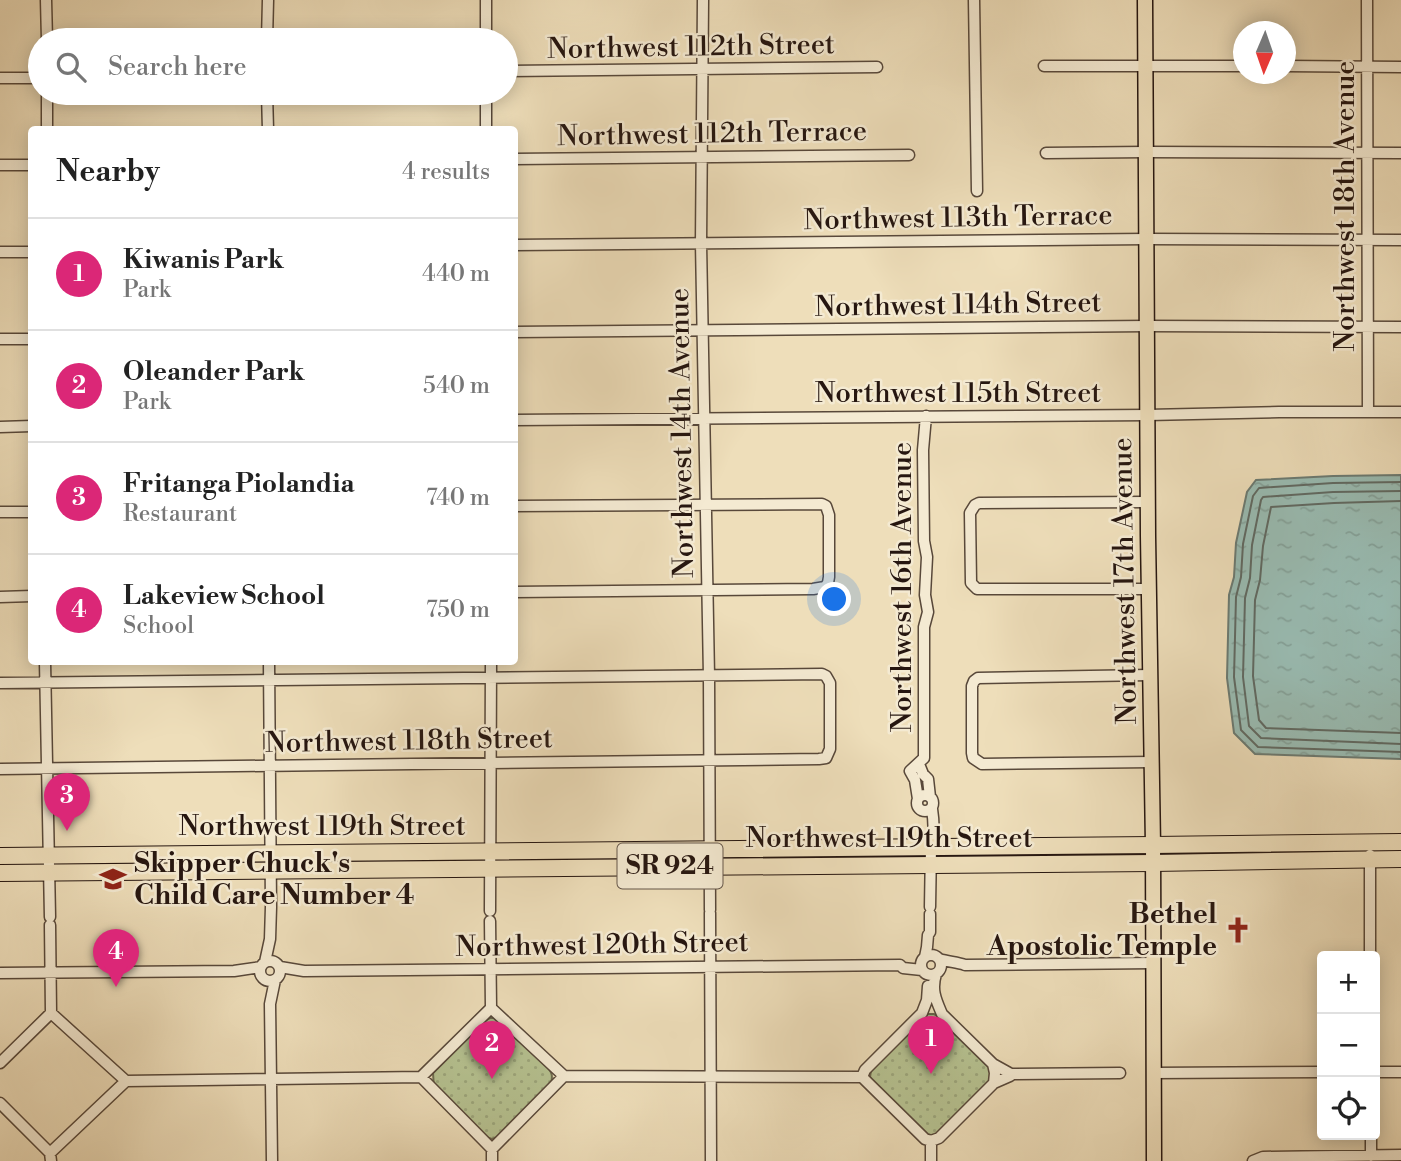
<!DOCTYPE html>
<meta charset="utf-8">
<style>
body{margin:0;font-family:"Libre Bodoni",serif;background:#f6f6f6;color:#222}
.controls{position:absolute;right:21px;bottom:21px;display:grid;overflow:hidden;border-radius:7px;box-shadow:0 4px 18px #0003}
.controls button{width:63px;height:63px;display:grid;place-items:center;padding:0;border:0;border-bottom:2px solid #e0e0e0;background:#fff;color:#222;font:35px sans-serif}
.compass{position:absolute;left:1233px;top:21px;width:63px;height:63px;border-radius:50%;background:#fff;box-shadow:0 4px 18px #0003;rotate:182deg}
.you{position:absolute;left:835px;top:600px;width:24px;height:24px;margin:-18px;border:5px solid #fff;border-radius:50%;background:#1a73e8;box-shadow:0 0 0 10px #1a73e833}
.badge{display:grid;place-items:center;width:46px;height:46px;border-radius:50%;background:#db2777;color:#fff;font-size:23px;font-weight:700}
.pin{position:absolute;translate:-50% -58px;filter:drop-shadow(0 2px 4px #0008)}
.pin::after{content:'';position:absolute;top:37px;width:24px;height:21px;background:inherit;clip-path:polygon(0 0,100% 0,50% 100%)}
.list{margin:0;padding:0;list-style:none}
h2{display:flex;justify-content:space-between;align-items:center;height:91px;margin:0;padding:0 28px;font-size:30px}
h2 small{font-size:23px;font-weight:400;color:#767676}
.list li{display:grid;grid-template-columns:46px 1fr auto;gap:21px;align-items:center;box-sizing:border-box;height:112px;padding:0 28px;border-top:2px solid #e0e0e0}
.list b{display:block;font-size:26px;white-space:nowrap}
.list p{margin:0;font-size:23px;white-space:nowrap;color:#767676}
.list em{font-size:23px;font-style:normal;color:#767676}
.icon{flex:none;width:38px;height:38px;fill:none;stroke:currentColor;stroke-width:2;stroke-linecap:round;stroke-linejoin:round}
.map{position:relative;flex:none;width:1401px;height:1161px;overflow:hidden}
.search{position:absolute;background:#fff;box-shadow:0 4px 18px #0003;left:28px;top:28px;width:490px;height:77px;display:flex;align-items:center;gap:18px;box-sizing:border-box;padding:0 24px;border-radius:38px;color:#767676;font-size:26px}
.panel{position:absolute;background:#fff;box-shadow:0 4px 18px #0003;left:28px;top:126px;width:490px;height:539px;border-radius:7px}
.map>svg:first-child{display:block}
</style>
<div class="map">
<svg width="1401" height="1161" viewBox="0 0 1401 1161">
<defs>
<pattern id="green-dots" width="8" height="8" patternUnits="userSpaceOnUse" patternTransform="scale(1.75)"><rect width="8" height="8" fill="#b6c291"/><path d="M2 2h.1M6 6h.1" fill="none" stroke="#9ca67c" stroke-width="1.8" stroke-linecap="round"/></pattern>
<pattern id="water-ripples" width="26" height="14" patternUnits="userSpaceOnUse" patternTransform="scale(1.75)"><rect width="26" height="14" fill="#99bcb3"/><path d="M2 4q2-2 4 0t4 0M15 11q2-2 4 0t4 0" fill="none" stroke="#84a199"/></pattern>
</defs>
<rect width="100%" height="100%" fill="#eedeba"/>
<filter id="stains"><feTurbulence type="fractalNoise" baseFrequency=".00286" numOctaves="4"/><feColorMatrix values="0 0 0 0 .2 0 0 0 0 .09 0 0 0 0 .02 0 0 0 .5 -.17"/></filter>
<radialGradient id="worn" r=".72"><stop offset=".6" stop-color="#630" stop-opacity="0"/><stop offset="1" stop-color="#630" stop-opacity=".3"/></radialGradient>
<!-- green -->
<path fill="url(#green-dots)" stroke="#6e6c50" stroke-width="2" d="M927,1014H934L940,1017L992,1070L989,1083L937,1136L927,1135L874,1084L870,1077L871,1071L921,1018Z
M490,1018H496L546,1066C552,1072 553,1075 551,1084L498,1137L492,1139L486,1137L434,1088L433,1073L484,1021Z"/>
<!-- water -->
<path fill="url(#water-ripples)" stroke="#6b7a72" stroke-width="2" d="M1401,475V759L1255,754L1234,733L1227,678L1229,595L1234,577L1236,543L1247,492L1256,480L1333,476Z"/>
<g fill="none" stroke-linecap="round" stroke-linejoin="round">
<!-- shore -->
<path stroke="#606962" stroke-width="2" d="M1401,482L1333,483L1259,488L1253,496L1243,544L1241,577L1236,597L1234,677L1241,730L1258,747L1401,752
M1401,491L1333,492L1263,497L1261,500L1252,545L1250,578L1245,598L1243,677L1249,726L1261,738L1401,744
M1401,501L1334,503L1271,507L1263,546L1260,580L1255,600L1253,676L1259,720L1266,728L1401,733"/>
<!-- minor casing -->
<g stroke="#58483a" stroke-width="13">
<path id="minor" d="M46,0L47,40
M703,0L701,243L709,676L710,910
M974,0L977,191
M1367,0L1368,412
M267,40L268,0
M486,40V0
M1044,66H1244
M1286,66L1401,67
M506,71L877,67
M0,78H40
M267,93L268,130
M47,130V93
M486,130V93
M1046,153L1146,152L1401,153
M514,159L909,155
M0,165H32
M514,245L1147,239L1401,240
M0,252H32
M514,332L1147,326L1401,327
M0,339H32
M514,420L1148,415L1279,412H1401
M0,427L32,426
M1148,502L979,503L975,505L970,513L971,583L977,589H1149
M514,506L822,504L826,506L829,515V577L828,583L825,587L813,589L514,592
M0,512H32
M0,597L32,596
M45,662L50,917
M1150,675L978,678L974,681L972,686V753L973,758L982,764L1152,762
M0,683L822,674L826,676L830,683V749L826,758L819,759L0,769
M919,764L923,774L928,779L930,797
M917 803a8 8 0 1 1 16 0a8 8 0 1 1-16 0Z
M918,799L915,780L910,771L924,758V627L928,612L925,595L927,557L924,541L923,450L926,416
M1370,855V956
M930,907L931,847C935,834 934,822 932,809
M490,911L491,662
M710,913L711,1161
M921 965a10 10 0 1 1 20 0a10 10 0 1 1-20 0Z
M925,957L927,947L928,935L930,932V914
M939,959C948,962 957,962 965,965L1153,963
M260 971a10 10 0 1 1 20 0a10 10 0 1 1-20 0Z
M265,962L270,939L271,907L269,662
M280,967L304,971L900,965L903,968L922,970
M0,973L234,971L261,967
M936,974C931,990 936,1000 942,1014L993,1064L995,1073L994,1083
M491,1008L564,1076
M51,1013L126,1081
M0,1063L51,1013L50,925
M993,1064L1011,1074L1120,1073
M1375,1072H1401
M1153,1073L1322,1072
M564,1076L862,1077
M421,1077L491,1008L490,921
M421,1077L492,1149V1161
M862,1077L865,1070L922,1013L927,1000L928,986
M862,1077L925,1139L931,1141
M126,1081L421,1077
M0,1103L50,1153L51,1161
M1371,1135V1156
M931,1141L939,1138L994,1083L1010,1076L1011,1074
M931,1141V1161
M492,1149L564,1076
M50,1153L126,1081
M272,1161L270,1004L275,980
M1253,1161L1263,1157L1401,1155"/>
</g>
<!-- major casing -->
<g stroke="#261610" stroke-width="17">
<path id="major" d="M1145,0L1148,536L1153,845L1154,1161"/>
</g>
<!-- highway casing -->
<g stroke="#261610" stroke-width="18">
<path id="highway" d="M0,856L1153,845L1401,842
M0,873L1153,863L1401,859"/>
</g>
<!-- minor -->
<use href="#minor" stroke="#f4ead2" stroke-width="10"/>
<!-- major -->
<use href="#major" stroke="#eedeba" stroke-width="14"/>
<!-- highway -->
<use href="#highway" stroke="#eedeba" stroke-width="16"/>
</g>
<!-- icons -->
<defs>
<g id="school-bare" transform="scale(2.1)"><path d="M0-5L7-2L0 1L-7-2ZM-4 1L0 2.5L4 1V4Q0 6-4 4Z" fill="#8f2418" stroke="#f4ead2" stroke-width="2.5" paint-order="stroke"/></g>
<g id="church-bare" transform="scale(2.1)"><path d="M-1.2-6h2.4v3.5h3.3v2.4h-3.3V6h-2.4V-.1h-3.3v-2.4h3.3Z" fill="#8f2418" stroke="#f4ead2" stroke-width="2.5" paint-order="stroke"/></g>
</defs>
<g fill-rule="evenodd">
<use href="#school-bare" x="113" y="879"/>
<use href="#church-bare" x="1238" y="930"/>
</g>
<g text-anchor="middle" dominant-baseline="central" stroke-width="5" stroke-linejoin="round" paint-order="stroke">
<!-- shield labels -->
<rect fill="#f4ead2" stroke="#64564a" stroke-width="2" x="617.5" y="843.5" width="105" height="45" rx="5"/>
<g font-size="26" font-weight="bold" fill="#261610">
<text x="670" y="866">SR 924</text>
</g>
<!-- street labels -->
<g font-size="28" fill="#261610" stroke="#f4ead2">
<text transform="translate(691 47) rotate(-1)">Northwest 112th Street</text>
<text transform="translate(712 134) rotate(-1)">Northwest 112th Terrace</text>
<text transform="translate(1345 206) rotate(-90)">Northwest 18th Avenue</text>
<text transform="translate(958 218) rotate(-1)">Northwest 113th Terrace</text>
<text transform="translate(958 305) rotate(-1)">Northwest 114th Street</text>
<text x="958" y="393">Northwest 115th Street</text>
<text transform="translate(682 433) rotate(-91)">Northwest 14th Avenue</text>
<text transform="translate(1125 581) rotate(-91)">Northwest 17th Avenue</text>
<text transform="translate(902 587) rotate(-90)">Northwest 16th Avenue</text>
<text transform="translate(409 741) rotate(-1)">Northwest 118th Street</text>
<text x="322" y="826">Northwest 119th Street</text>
<text x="889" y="838">Northwest 119th Street</text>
<text transform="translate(602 945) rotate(-1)">Northwest 120th Street</text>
</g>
<!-- poi labels -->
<g font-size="28" font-weight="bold" fill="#261610" stroke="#f4ead2" text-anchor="start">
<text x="134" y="863">Skipper Chuck's<tspan x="134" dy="32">Child Care Number 4</tspan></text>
<text x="1217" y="914" text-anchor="end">Bethel<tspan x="1217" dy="32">Apostolic Temple</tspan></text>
</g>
</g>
<rect width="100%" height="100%" filter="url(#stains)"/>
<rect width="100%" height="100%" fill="url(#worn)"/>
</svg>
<div class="controls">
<button>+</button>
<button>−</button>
<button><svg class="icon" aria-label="locate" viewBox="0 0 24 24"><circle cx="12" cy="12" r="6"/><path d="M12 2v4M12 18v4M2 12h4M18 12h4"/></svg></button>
</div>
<svg class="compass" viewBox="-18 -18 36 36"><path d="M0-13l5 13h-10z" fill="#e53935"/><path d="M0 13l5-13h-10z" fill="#767676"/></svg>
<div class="you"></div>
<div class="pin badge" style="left:931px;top:1074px">1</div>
<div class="pin badge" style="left:492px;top:1079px">2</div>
<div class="pin badge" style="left:67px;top:831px">3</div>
<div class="pin badge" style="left:116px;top:987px">4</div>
<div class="search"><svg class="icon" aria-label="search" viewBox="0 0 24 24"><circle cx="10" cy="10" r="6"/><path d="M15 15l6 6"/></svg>Search here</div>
<section class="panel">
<h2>Nearby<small>4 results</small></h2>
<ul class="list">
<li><span class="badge">1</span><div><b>Kiwanis Park</b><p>Park</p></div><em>440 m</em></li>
<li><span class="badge">2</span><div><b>Oleander Park</b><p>Park</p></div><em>540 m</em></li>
<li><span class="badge">3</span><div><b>Fritanga Piolandia</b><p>Restaurant</p></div><em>740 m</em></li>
<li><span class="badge">4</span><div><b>Lakeview School</b><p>School</p></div><em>750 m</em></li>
</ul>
</section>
</div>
